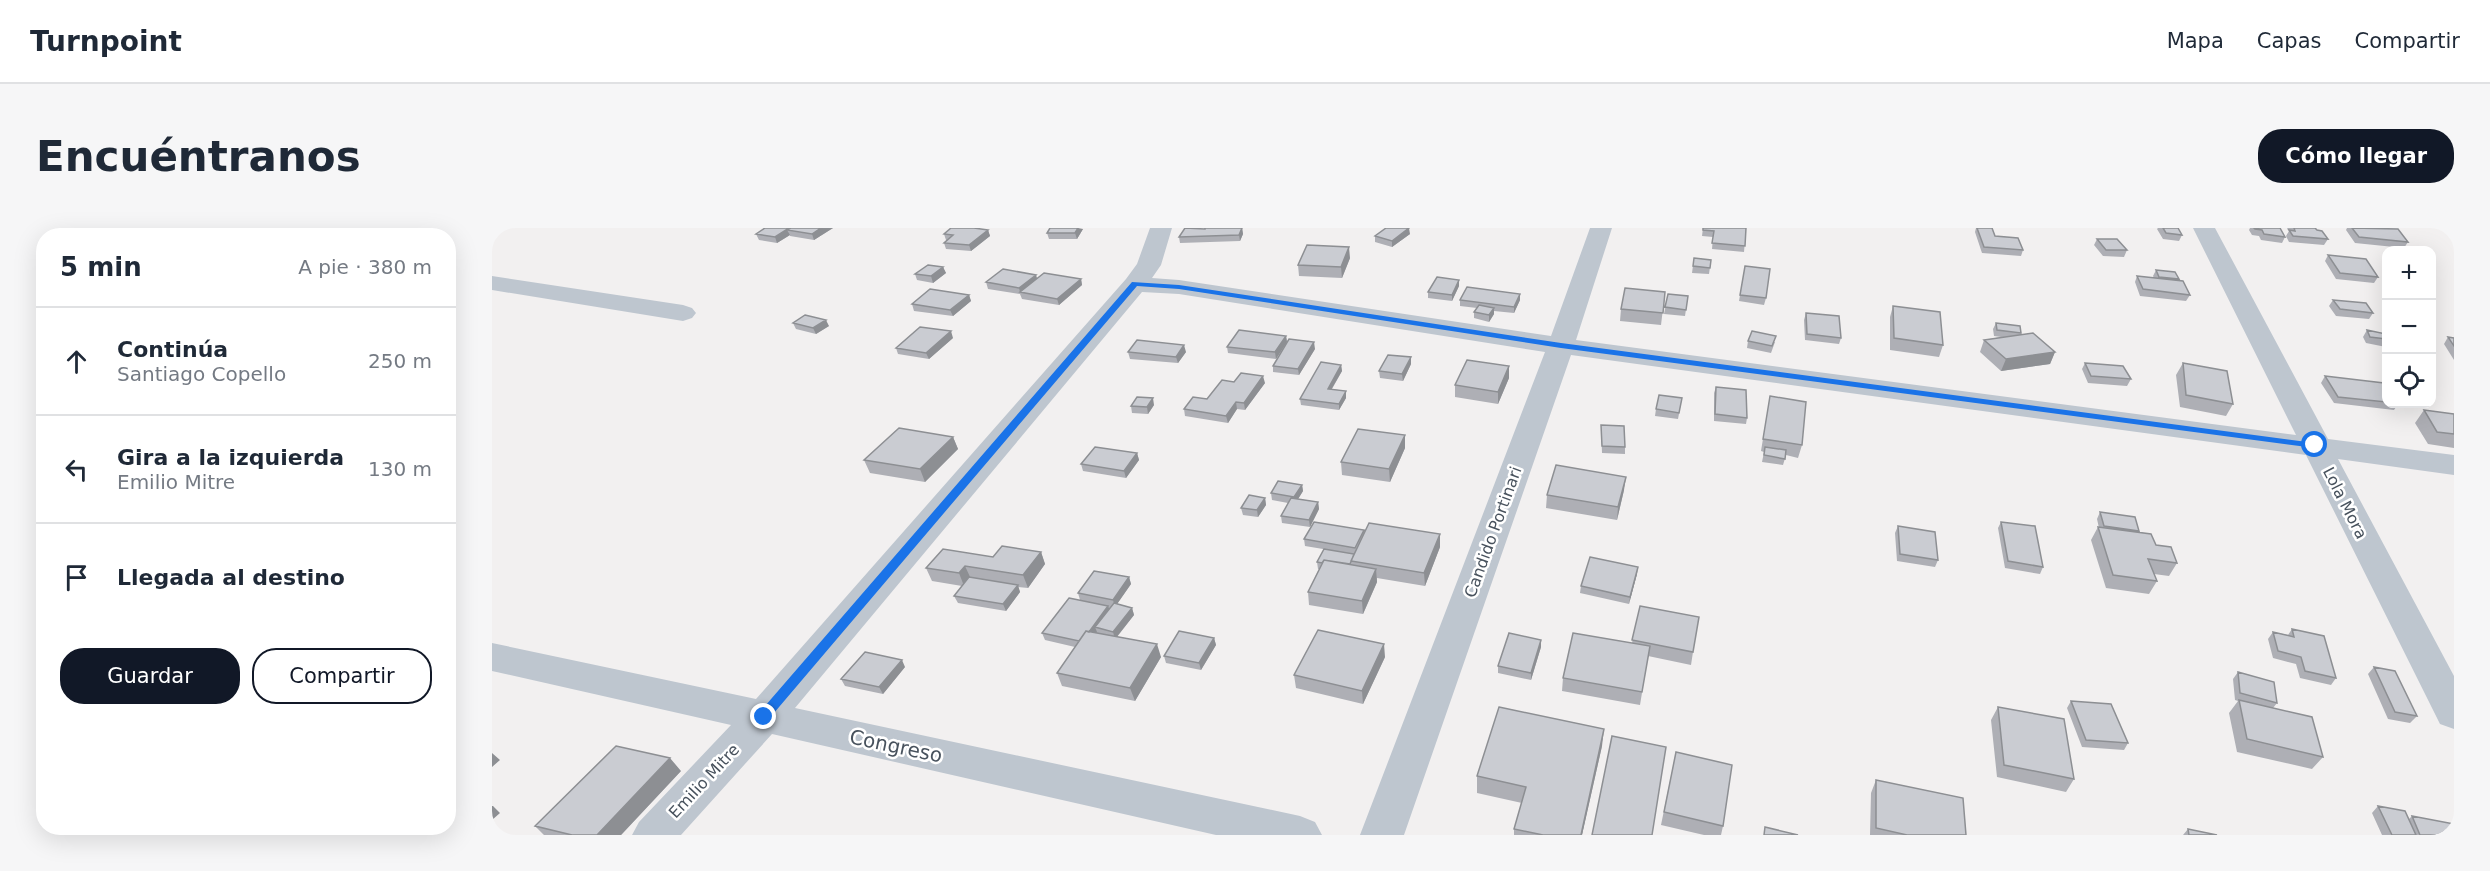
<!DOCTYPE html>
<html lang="es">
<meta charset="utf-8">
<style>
body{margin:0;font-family:"DejaVu Sans",sans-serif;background:#f6f6f7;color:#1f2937}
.controls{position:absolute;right:18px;top:18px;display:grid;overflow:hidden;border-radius:12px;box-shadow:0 6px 24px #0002}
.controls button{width:54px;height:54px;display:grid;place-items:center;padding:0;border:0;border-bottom:2px solid #e0e1e3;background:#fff;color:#1f2937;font:30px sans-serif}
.stop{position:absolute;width:18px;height:18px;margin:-14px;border:4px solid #1a73e8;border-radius:50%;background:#fff}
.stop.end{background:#1a73e8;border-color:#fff;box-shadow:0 2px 6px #0008}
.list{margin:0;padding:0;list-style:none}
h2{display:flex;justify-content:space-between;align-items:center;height:78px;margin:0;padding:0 24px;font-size:26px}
h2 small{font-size:20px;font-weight:400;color:#747a83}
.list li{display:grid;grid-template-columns:39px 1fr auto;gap:18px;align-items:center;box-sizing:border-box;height:108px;padding:0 24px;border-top:2px solid #e0e1e3}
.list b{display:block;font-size:22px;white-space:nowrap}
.list p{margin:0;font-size:20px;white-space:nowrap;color:#747a83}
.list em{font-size:20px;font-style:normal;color:#747a83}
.actions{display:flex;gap:12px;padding:18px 24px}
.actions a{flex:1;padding:14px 0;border:2px solid #111827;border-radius:24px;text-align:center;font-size:21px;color:#111827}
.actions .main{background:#111827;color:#fff}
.icon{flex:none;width:33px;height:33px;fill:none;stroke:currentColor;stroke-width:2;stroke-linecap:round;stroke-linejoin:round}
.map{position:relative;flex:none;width:1962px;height:607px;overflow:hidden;border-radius:24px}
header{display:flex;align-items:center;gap:36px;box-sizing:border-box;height:84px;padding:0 30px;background:#fff;border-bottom:2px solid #e0e1e3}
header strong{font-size:28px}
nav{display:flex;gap:33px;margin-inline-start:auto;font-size:21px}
.intro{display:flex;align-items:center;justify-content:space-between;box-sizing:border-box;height:144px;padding:0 36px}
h1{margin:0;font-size:42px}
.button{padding:15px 27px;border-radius:24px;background:#111827;color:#fff;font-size:21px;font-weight:700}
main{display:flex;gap:36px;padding:0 36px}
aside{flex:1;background:#fff;border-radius:24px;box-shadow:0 6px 24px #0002}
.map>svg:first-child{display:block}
</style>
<header>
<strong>Turnpoint</strong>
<nav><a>Mapa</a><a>Capas</a><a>Compartir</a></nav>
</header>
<div class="intro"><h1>Encuéntranos</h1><a class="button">Cómo llegar</a></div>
<main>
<aside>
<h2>5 min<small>A pie · 380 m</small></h2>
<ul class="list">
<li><svg class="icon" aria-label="ahead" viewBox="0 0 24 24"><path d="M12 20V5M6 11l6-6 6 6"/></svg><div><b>Continúa</b><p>Santiago Copello</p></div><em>250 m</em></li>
<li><svg class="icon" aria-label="left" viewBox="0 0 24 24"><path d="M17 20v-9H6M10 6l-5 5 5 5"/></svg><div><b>Gira a la izquierda</b><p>Emilio Mitre</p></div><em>130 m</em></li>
<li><svg class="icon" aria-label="arrive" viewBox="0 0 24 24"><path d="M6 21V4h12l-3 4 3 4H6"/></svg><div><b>Llegada al destino</b></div></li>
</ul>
<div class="actions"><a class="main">Guardar</a><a>Compartir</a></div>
</aside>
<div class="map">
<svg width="1962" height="607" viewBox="0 0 1962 607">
<rect width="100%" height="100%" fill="#f2f0f0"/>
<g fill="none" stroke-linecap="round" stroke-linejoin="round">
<!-- street -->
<path fill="#bec6cf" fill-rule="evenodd" d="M658,0H680L669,37L660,50L687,52L1059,108L1098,0H1120L1084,112L1804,207L1701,0H1723L1836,211L1962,227V247L1846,231L1962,448V501L1948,496L1814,227L1079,127L912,607H868L1053,124L687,66L650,64L303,480L808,588L823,594L830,607H724L280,506L189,607H140L147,594L239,497L0,443V415L264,471L634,51L645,36Z
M0,48L191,77L200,80L204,85L200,90L191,93L0,62Z"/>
</g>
<!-- wall -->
<path fill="#aeafb5" d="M273,0H341L322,12L298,8V7L285,15L267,12L264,6Z
M713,0H770H750L751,6L748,13L688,15L687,9L713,1Z
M1211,0H1254L1252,24L1220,21L1221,9L1210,8Z
M1484,0H1500L1503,8L1531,22L1529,28L1490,25L1483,4Z
M1666,0H1686L1690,7L1687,13L1671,11L1665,1Z
M1758,0H1788L1793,9L1790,15L1769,12L1767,8L1760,7L1757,2Z
M1795,0H1823L1836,11L1832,17L1797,14L1794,8L1797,3Z
M1855,0H1897L1916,14L1912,20L1863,15L1854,2Z
M591,1L585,11H557L555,5Z
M496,2L498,8L479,23L454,21L452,15L455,12H454L452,6Z
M918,6L900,19L883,14V8Z
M1605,11L1635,22L1632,29L1611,28L1602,17Z
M1836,27L1886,49L1882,55L1844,51L1833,33Z
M858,30L850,50L807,48L806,37Z
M1202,30L1219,32L1217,46L1200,45Z
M1253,38L1274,70L1272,77L1247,73Z
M451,39L454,45L441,55L425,52L423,46Z
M1664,42L1687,51L1686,53L1698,67L1694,73L1648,68L1643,54L1645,48L1662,50L1661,48Z
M545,50L589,51L590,57L567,77L530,71L528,66L496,61L494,54Z
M967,52V58L960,73L936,70V64Z
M1173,64L1169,97L1128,93L1129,81Z
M1176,66L1196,68L1193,88L1172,86Z
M477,67L479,73L461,88L422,83L420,76Z
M968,72H1028L1022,85L1002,83V86L997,94L982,90V84L985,80L968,78Z
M1841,72L1881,85L1877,91L1844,88L1837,78Z
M1401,78L1451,117L1447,129L1398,122V89Z
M1314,85L1349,110L1347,116L1313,112L1312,92Z
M301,95L337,98L324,106L304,101Z
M1504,95L1529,105V106L1563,124L1558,136L1509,143L1488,124L1492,112L1509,109L1502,108L1501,101Z
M1875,102L1894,106V119L1874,115L1871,109Z
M794,108L795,114L784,131L736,125L735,119Z
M1956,109L1962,110V132L1952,116Z
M461,110L437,131L406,126L404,120Z
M1256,113L1283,114L1279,125L1255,120Z
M823,121L807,147L781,144V138Z
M636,124H694L686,135L638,131Z
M919,129V136L911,153L888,150L887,143Z
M1593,135L1639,151L1635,158L1596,155L1590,141Z
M1691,135L1741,176L1734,188L1688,179L1684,147Z
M849,137L850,143L840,161L854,163V170L847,182L809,177L808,171Z
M1017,138V150L1006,176L963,169V157Z
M1833,148L1894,158V176H1906L1902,182L1842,175L1829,155Z
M742,154L773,155L753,182L745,181L736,195L693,188L692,181L715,171Z
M1224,159L1255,190L1254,196L1222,193V165Z
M1278,168L1310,217L1306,230L1294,227L1291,237L1270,234L1272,224L1269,223Z
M1190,170L1186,191L1163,188L1164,181Z
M662,177L656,186L640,185L639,178Z
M1932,182L1962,186V220L1936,216L1923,195Z
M1109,197L1133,219V226L1110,225Z
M913,207V220L898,254L850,247L849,234Z
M461,209L466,221L433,254L378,245L372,232Z
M645,225L647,232L634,250L591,243L589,236Z
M810,257L811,263L806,271L826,274L827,281L818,299L790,295L789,288L796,275L780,272L779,265Z
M1132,262L1125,292L1054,280L1055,267Z
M773,270L774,277L766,289L751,287L749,280Z
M1608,284L1647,303V305L1685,335L1677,348L1662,346L1665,353L1657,366L1614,360L1599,312L1606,299L1607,300L1605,291Z
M1509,294L1551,339L1548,346L1513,340L1506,300Z
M1406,298L1446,332L1443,339L1405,333L1403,305Z
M872,302V305L948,319L933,358L885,350V354L871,386L817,377L816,364L827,341H826L825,334L849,324L813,318L812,311Z
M549,324L553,336L536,360L526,359L528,364L514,383L466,375L462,368L470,358L440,353L434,340L501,329Z
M1145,346L1137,376L1088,365L1089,358Z
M637,349L639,356L625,376L640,380L642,387L625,409L669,429L643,473L570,458L565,445L583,419L553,412L550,405L588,372L586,365Z
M1148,378L1201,424L1199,437L1156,428L1148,477L1070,463L1071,450L1140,415Z
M1800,401L1844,450L1839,457L1808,450L1804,436L1781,430L1776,411L1781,404L1796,407Z
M722,410L724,417L709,442L674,435L672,428Z
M1049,412V419L1039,452L1006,445V438Z
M893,429L871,476L804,460L802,447Z
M413,439L391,466L353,458L349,451Z
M1882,439L1925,488L1918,495L1896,491L1876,446Z
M1746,444L1785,475L1781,480L1831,529L1820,541L1745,524L1737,485L1746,473L1743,472L1741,451Z
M1579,473L1636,515L1632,522L1590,519L1575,480Z
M1506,479L1582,551L1574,564L1505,549L1499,492Z
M1110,518L1090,607H1022V601L1030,575L985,565V548Z
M1184,524L1231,598L1229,607H1212L1169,597Z
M189,543L129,607H52L43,598Z
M1384,552L1474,607H1378L1379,565Z
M1886,578L1917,591L1920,588L1962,607H1890L1880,585Z
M1696,601L1725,607H1691Z"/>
<!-- shaded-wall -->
<path fill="#8d8f93" d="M297,0H309L295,2L298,7L285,15L283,9Z
M329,0H341L322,12L320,6Z
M586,0L591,1L585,11L583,5Z
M750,0L751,6L748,13L747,7Z
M917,0L918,6L900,19V13Z
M496,2L498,8L479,23L477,17Z
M857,19L858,30L850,50L849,39Z
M451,39L454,45L441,55L439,48Z
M544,47L546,53L528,64L527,60Z
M589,51L590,57L567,77L565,71Z
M967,52V58L960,73V67Z
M1028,66V72L1022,85V79Z
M477,67L479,73L461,88L458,82Z
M1002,80V86L997,94V87Z
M334,92L337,98L324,106L321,100Z
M459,103L461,110L437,131L434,125Z
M794,108L795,114L784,131L783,124Z
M822,114L823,121L807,147L806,141Z
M692,117L694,124L686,135L684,129Z
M1563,124L1558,136L1509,143L1514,131Z
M919,129V136L911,153L910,146Z
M849,137L850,143L836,167V161Z
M1017,138V150L1006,176V164Z
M771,148L773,155L753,182L752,175Z
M854,163V170L847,182V176Z
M661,170L662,177L656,186L655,179Z
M744,174L745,181L736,195L734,188Z
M913,207V220L898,254L897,241Z
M461,209L466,221L433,254L428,241Z
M645,225L647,232L634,250L632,243Z
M1134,249L1132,262L1125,292L1126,279Z
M810,257L811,263L803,276L802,269Z
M773,270L774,277L766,289L765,282Z
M826,274L827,281L818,299L817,292Z
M948,306V319L933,358L932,345Z
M549,324L553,336L536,360L531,347Z
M473,338L479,351L472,358L467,345Z
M1146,339L1145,346L1137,376L1138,369Z
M884,341L885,354L871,386L870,373Z
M637,349L639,356L623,379L621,372Z
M526,357L528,364L514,383L511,376Z
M616,378L619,385L603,399L605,404L592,421L590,414Z
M640,380L642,387L623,411L621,404Z
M722,410L724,417L709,442L707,435Z
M1049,412V419L1039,452V445Z
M665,416L669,429L643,473L638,460Z
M892,416L893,429L871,476L870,463Z
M410,432L413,439L391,466L387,459Z
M1112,501L1110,518L1090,607H1089Z
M0,525L8,532L0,539Z
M178,530L189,543L129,607H105Z
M0,578H1L8,585L0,592Z"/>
<!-- building -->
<path fill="#caccd2" stroke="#8d8f93" stroke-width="1.5" d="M273,0H297L283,9L264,6Z
M299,0H329L320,6L295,2Z
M459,0H482L496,2L477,17L452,15L461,7L452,6Z
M558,0H586L583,5H555Z
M693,0L713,1V0H750L747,7L687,9Z
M894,0H917L900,13L883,8Z
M1211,0H1254L1253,18L1220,15L1222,3L1211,2Z
M1485,0H1500L1503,8L1526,10L1531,22L1492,19Z
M1671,0H1686L1690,7L1674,5Z
M1762,0H1788L1793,9L1772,6L1770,2L1763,1Z
M1802,0H1823L1825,2L1830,3L1836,11L1801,8L1797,2L1803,3Z
M1860,0L1906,1L1916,14L1867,9Z
M1605,11H1625L1635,22H1614Z
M815,17L857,19L849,39L806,37Z
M1836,27L1874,31L1886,49L1848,45Z
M1202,30L1219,32L1218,40L1201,38Z
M436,37L451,39L439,48L423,46Z
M1253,38L1278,41L1274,70L1248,67Z
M511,41L544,47L527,60L494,54Z
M1664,42L1683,44L1687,51L1667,49Z
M552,45L589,51L565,71L528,64Z
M1645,48L1691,53L1698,67L1651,61Z
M945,49L967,52L960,67L936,64Z
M975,59L1028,66L1022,79L968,72Z
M1133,60L1173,64L1171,85L1129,81Z
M438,61L477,67L458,82L420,76Z
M1176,66L1196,68L1194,82L1173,79Z
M1841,72L1874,75L1881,85L1848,81Z
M987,77L1002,80L997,87L982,84Z
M1401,78L1448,84L1451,117L1402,110Z
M1314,85L1347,88L1349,110L1315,106Z
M313,87L334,92L321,100L301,95Z
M1504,95L1528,98L1529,105L1505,102Z
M428,99L459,103L434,125L404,120Z
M747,102L794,108L783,124L735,119Z
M1875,102L1894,106V111L1878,109Z
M1260,103L1284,108L1280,118L1256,113Z
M1541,105L1563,124L1514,131L1492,112Z
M1956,109L1962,110V118Z
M797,111L822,114L806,141L781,138Z
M645,112L692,117L684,129L636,124Z
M896,127L919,129L910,146L887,143Z
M975,132L1017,138L1006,164L963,157Z
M829,134L849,137L836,161L854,163L847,176L808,171Z
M1593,135L1631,138L1639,151L1599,148Z
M1691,135L1735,143L1741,176L1694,167Z
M749,145L771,148L752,175L744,174L734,188L692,181L701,169L715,171L730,152L742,154Z
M1833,148L1892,155L1894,158V174L1846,169Z
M1224,159L1254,162L1255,190L1223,186Z
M1167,167L1190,170L1187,185L1164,181Z
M1278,168L1314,174L1310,217L1271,211Z
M645,169L661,170L655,179L639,178Z
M1932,182L1962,186V206L1945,204Z
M1109,197L1132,198L1133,219L1110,218Z
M407,200L461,209L428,241L372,232Z
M866,201L913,207L897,241L849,234Z
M603,219L645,225L632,243L589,236Z
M1273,219L1294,222L1293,231L1272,227Z
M1064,237L1134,249L1126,279L1055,267Z
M786,253L810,257L802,269L779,265Z
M757,267L773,270L765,282L749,280Z
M799,270L826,274L817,292L789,288Z
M1608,284L1643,289L1647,303L1612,298Z
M822,294L872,302L863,320L812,311Z
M1509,294L1543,298L1551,339L1516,333Z
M877,295L948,306L932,345L859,333Z
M1406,298L1443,304L1446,332L1408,326Z
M1606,299L1659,306L1664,317L1679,319L1685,335L1656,331L1665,353L1621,347Z
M510,318L549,324L531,347L473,338L467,345L434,340L451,321L501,329Z
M832,321L862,326L858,336L832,332L830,335L825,334Z
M1098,329L1146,339L1138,369L1089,358Z
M832,332L884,341L870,373L816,364Z
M602,343L637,349L621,372L586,365Z
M477,349L526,357L511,376L462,368Z
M577,370L616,378L597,404L594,403L587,413L550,405Z
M622,375L640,380L621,404L603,399Z
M1148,378L1207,389L1201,424L1140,412Z
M1800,401L1832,408L1844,450L1813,443L1809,429L1786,423L1781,404L1802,409Z
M826,402L892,416L870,463L802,447Z
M594,403L665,416L638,460L565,445Z
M687,403L722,410L707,435L672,428Z
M1017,405L1049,412L1039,445L1006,438Z
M1081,405L1158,418L1150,464L1071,450Z
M373,424L410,432L387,459L349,451Z
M1882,439L1903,443L1925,488L1903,484Z
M1746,444L1782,454L1785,475L1748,465Z
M1747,472L1820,489L1831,529L1755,511Z
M1579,473L1619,476L1636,515L1594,512Z
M1007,479L1112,501L1089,607H1051L1022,601L1034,559L985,548Z
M1506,479L1572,491L1582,551L1512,537Z
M1120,508L1174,519L1160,607H1100Z
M124,518L178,530L105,607H80L43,598Z
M1184,524L1240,537L1231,598L1172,584Z
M1384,552L1471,570L1474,607H1415L1384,600Z
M1886,578L1913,583L1924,607H1900Z
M1920,588L1962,596V607H1928Z
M1273,599L1306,607H1272Z
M1696,601L1725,607H1697Z"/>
<!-- route -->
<path fill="#1a73e8" d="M640,54L687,57L1069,115L1823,215L1827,217L1823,220L1069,120L687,61L645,58L276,492H267V485Z"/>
<g text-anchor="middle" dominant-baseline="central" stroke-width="5" stroke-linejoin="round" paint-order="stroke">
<!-- street labels -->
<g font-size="16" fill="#48525d" stroke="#fff">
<text transform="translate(1853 275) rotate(63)">Lola Mora</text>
<text transform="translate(1001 304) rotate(-70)">Candido Portinari</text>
<text transform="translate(212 553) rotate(-47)">Emilio Mitre</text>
</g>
<!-- near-street labels -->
<g font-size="20" fill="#48525d" stroke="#fff">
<text transform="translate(404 518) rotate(12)">Congreso</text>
</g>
</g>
</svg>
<div class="controls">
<button>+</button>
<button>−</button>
<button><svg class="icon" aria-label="locate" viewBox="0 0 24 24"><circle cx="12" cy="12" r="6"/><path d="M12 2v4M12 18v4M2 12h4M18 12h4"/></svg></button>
</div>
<div class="stop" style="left:1823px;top:217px"></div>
<div class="stop end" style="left:272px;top:489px"></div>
</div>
</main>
